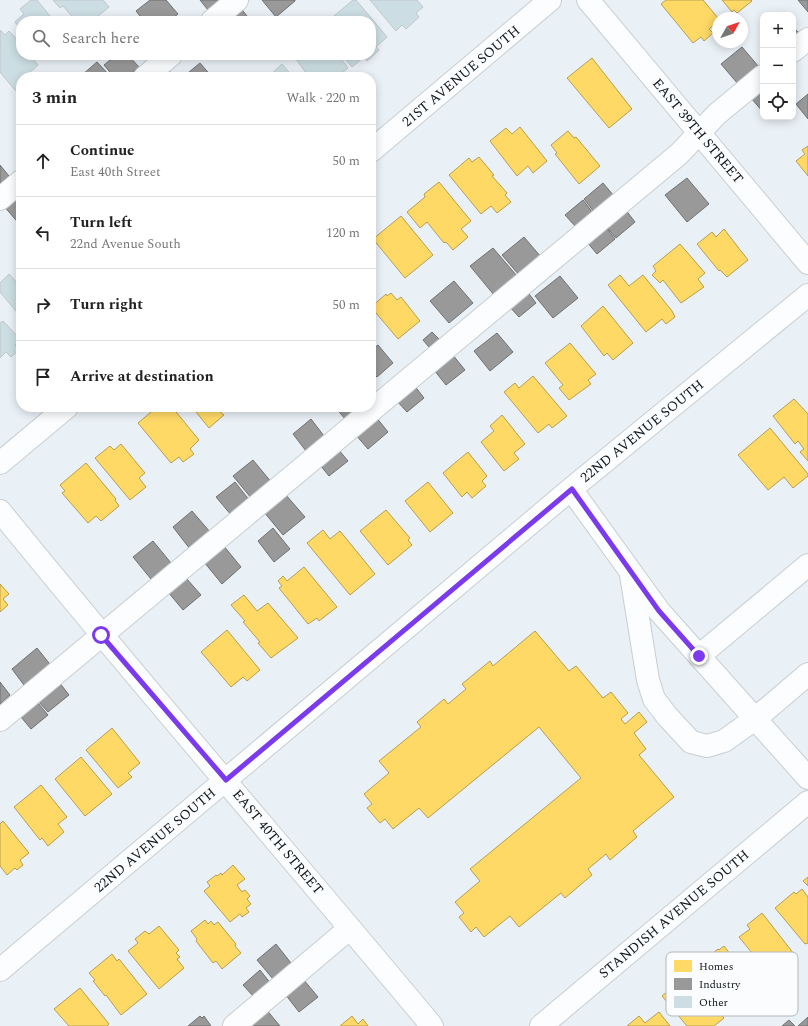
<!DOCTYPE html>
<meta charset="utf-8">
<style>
body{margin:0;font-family:Spectral,serif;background:#f2f2f2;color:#222}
.controls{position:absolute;right:12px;top:12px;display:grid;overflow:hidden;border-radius:8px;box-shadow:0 2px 10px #0003}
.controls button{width:36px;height:36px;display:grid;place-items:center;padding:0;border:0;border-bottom:1px solid #e0e0e0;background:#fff;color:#222;font:20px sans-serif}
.compass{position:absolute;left:712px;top:12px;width:36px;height:36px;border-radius:50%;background:#fff;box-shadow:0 2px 10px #0003;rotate:50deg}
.stop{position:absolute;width:12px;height:12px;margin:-9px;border:3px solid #7c3aed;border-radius:50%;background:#fff}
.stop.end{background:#7c3aed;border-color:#fff;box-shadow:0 1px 4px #0008}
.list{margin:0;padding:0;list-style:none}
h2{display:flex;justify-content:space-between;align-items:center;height:52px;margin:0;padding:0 16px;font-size:17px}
h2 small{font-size:13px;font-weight:400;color:#767676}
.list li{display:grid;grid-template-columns:26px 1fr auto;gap:12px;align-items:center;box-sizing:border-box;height:72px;padding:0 16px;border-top:1px solid #e0e0e0}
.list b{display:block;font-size:15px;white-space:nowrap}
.list p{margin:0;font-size:13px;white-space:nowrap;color:#767676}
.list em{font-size:13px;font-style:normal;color:#767676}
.icon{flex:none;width:22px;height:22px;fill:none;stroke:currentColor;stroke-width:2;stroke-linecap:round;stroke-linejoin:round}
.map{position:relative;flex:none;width:808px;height:1026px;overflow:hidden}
.search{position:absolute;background:#fff;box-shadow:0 2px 10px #0003;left:16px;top:16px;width:360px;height:44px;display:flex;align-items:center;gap:10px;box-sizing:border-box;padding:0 14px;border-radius:16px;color:#767676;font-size:15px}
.panel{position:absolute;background:#fff;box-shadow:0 2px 10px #0003;left:16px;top:72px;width:360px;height:340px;border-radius:16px}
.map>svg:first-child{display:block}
</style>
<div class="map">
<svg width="808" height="1026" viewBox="0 0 808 1026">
<rect width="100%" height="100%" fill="#e9f0f6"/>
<!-- homes -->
<path fill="#ffd966" stroke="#b79e4f" d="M666,0H703L718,18V22L709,29L713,33L704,41L701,37L693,43L661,4Z
M722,0H751L752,1L737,13L734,10L732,12Z
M592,58L632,109L609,128L567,78Z
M520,127L547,161L533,173L528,166L517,176L490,141L506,128L512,134Z
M568,131L574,138L576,137L600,166L579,184L555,154L557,153L551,145Z
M808,146V176L796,161L805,154L802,150Z
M479,157L494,175L492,176L507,193L505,195L511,202L497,213L491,206L481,214L449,175L469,158L472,162Z
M439,182L471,221L461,229L468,237L453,250L446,242L444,243L427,222L420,228L407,212L425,197L424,194Z
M401,216L433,255L405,278L373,239Z
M724,229L748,260L727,277L720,270L719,271L697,244L712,232L716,237Z
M680,244L705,273L698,279L704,287L681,303L663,280L660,283L652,275L656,271L653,266Z
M620,275L629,286L643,275L672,311L675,317L666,324L662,319L646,332L608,285Z
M391,293L397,300L401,297L420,321L398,339L371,307L386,294L387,296Z
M603,306L633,343L613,360L607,353L604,356L581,326Z
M570,343L596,374L588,380L591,384L569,400L559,388L563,385L545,363Z
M533,376L567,416L552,428L549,424L538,433L504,392L515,383L519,388Z
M794,399L808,414V461L800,452L804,449L798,441L795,444L773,416Z
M157,407H172L199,440L190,449L194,454L183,462L179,457L171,463L138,423Z
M192,407H226L220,412L224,415L209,428Z
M502,415L525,444L514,453L519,459L504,471L481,442L494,431L490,426Z
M770,428L808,474V476L793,488L784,477L768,490L738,455Z
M121,444L145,473L139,478L146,487L130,500L95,458L110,446L114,450Z
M468,452L487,476L482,481L486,486L472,498L467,492L462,497L443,473Z
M86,463L116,499L115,500L119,506L101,521L96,516L88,523L62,493L65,491L60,485Z
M428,482L453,513L430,532L405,501Z
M386,510L410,538L408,540L412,545L388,565L360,531Z
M323,530L330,539L340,531L375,574L350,595L307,543Z
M304,567L337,607L319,621L317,618L308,624L279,588L282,586L278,581L283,576L287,581Z
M0,584L9,594L3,599L8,605L0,612Z
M244,595L257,611L268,603L298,638L271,658L258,643L260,642L243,622L245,621L231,605Z
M227,630L260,670L247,681L243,677L231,687L201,652Z
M535,631L569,671L576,666L603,698L611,692L628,713L621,719L625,724L639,712L647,722L634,733L646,749L639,755L674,797L633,831L637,837L610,860L606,854L588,869L592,875L565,898L561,893L519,927L510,916L484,937L476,927L471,932L459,917L464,913L455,902L480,881L470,869L581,778L539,727L428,818L419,808L393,829L385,819L380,823L367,808L372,804L364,794L389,773L379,761L421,727L417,722L444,699L448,704L466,689L462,684L490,661L493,666Z
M112,728L140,763L128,773L132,777L118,788L86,750Z
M81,757L112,794L85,816L55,779Z
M41,785L67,817L58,824L64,832L48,846L42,838L40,840L14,807Z
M3,821L29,853L20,860L23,865L17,870L15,868L7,875L0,866V824Z
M233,865L245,879L237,885L242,892L245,890L250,896L247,899L251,904L246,908L249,912L242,917L240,914L230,922L204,891L210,886L207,882L216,875L217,876L221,873L222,875Z
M808,877V886L803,881Z
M802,889L808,897V943L805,944L775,908L794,892L796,894Z
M762,913L794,954L786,960L790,965L775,977L771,973L769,974L739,937L750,929L747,925Z
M205,920L208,924L211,921L214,925L218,922L236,944L235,946L241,953L222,969L216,961L213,963L196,941L197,939L191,931Z
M159,926L179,950L176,953L180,957L177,959L184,968L159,989L128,951L138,943L135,939L145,931L149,934Z
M724,946L730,954L733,952L756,981L753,984L755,987L744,997L742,994L730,1004L706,975L709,973L701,963L718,949L719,950Z
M112,954L117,961L119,959L147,994L121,1015L106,995L105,996L93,981L95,980L89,973Z
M689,974L724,1018L714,1026H687L662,996Z
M80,988L109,1024L107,1026H69L54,1009Z
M659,1012L670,1026H627L639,1016L645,1023Z
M352,1016L358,1024L363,1019L368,1026H340Z"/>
<!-- industry -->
<path fill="#999" stroke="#707172" d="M150,0H166L178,14L169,21H144L136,11Z
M200,0H220L208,10Z
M262,0H295V1L276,17Z
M798,0H808V12Z
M239,6L251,21H220Z
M793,27L799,33L793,38Z
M742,47L759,67L738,84L721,64Z
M116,55H128L139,67L127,77H114L104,65Z
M97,62L111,77H84L82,75Z
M200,63L212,77H183Z
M167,68L174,77H156Z
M763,89V112L751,98Z
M808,94V119L796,104Z
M0,165L9,176L0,183Z
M687,178L709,204L687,222L665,195Z
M603,183L614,196L594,212L584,199Z
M21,190V226L3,205Z
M583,200L593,213L576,227L565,215Z
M625,209L635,222L616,238L605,225Z
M605,226L615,239L597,254L586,241Z
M524,237L541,257L519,275L502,255Z
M493,248L517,276L494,295L470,266Z
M560,276L578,298L553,318L535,296Z
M454,281L473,303L449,323L430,301Z
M526,290L536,303L519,317L508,305Z
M432,332L439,339L429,347L423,340Z
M497,333L513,352L490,371L474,351Z
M378,345L393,363L377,377L375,375L373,377L371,375V350Z
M452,354L465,370L446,385L434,370Z
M414,385L424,398L407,412L396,400Z
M335,407H361L346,420Z
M376,417L388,432L368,449L355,434Z
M311,419L324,436L306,451L293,434Z
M338,449L348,461L329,476L320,465Z
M253,460L272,483L252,499L233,476Z
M235,482L250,501L232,516L216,497Z
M285,494L305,517L283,535L264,512Z
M192,511L210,532L190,549L173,527Z
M273,528L290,549L274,562L258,541Z
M153,541L171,563L151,579L133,557Z
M223,545L241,567L222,584L204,562Z
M186,578L201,595L183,610L168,592Z
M37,648L53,668L27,689L12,669Z
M0,682L10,695L0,704Z
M59,682L69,695L48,712L37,700Z
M38,703L48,715L31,729L21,717Z
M276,944L291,963L273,979L257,960Z
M260,970L271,984L254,997L243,985Z
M303,979L318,997L299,1012L285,994Z
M265,1008L280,1026H246Z
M200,1016L202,1018L204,1016L211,1026H188Z
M808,1017V1026H798Z
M789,1020L795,1026H782Z"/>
<!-- building -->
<path fill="#ccdee3" stroke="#c0c6c9" d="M31,0H37L54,21H21V29L15,22L24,14L20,9Z
M53,0H103L109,7L92,21H76L63,6L60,8Z
M353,0H356L387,37L376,47L379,50L367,61L364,57L352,67L342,55H371V21H328Z
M370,0H417L423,7L416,13L419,17L406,29L402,25L396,31Z
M0,30L5,35L9,31L21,44V55H30L38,65L25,77H21V91L15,90L0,72Z
M293,55H338L348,68L337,77H309Z
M282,64L293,77H268Z
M9,274L18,284L21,282V317L0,292V283Z
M3,321L21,340L15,345L19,350L11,357L6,352L0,358V323Z"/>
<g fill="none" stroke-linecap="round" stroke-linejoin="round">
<!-- minor casing -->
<g stroke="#c8ced2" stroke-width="24">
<path id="minor" d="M588,0L808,263
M212,21L237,0
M793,51L808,39
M145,77L171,55
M371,151L550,0
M0,199L21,181
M0,463L67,407
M571,489L659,611L808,778
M0,511C141,685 289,854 432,1026
M631,575L648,680L654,699L667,716L691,742L707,746L724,741L755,719L808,674
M699,656L808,565
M0,720L679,154L717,114L763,76
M0,970L571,489L808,295
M234,1026L350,928
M541,1026L808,802"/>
</g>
<!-- minor -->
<use href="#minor" stroke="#fcfdfe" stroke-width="22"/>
</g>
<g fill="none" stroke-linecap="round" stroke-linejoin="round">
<!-- route -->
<path stroke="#7c3aed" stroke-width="5" d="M101,635L226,780L572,489L659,611L699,656"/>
</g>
<g text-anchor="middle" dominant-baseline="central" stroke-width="4" stroke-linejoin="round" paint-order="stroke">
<!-- street labels -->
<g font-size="14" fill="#101518" stroke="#fafcfe">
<text transform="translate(461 76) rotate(-40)">21ST AVENUE SOUTH</text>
<text transform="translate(698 131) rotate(50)">EAST 39TH STREET</text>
<text transform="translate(642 431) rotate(-39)">22ND AVENUE SOUTH</text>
<text transform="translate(155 840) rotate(-40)">22ND AVENUE SOUTH</text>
<text transform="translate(278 842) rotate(50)">EAST 40TH STREET</text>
<text transform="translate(674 914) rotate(-40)">STANDISH AVENUE SOUTH</text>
</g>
</g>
<!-- legend -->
<rect x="666" y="952" width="132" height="64" rx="6" fill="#fafcfe" stroke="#b4b7b9" stroke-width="1"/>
<rect x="674" y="960" width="18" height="12" fill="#ffd966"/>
<rect x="674" y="978" width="18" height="12" fill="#999"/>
<rect x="674" y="996" width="18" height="12" fill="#ccdee3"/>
<g font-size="11" fill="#101518">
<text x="699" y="970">Homes</text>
<text x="699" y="988">Industry</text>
<text x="699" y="1006">Other</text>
</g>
</svg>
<div class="controls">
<button>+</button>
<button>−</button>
<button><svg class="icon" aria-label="locate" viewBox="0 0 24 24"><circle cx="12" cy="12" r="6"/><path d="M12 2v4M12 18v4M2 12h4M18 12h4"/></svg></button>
</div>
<svg class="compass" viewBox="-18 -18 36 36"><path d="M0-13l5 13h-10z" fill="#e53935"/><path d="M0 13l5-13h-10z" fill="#767676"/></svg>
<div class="stop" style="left:101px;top:635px"></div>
<div class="stop end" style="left:699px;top:656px"></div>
<div class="search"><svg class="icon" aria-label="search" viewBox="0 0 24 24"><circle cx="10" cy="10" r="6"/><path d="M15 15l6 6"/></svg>Search here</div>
<section class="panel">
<h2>3 min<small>Walk · 220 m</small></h2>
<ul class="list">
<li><svg class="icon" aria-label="ahead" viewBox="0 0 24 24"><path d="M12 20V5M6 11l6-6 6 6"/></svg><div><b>Continue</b><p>East 40th Street</p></div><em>50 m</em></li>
<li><svg class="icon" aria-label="left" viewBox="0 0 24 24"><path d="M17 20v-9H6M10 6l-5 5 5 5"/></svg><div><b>Turn left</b><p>22nd Avenue South</p></div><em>120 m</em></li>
<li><svg class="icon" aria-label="right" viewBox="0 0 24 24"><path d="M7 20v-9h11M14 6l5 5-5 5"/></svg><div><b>Turn right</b></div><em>50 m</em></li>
<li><svg class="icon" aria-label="arrive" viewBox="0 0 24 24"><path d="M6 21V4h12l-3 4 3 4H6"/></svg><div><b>Arrive at destination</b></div></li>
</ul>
</section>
</div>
